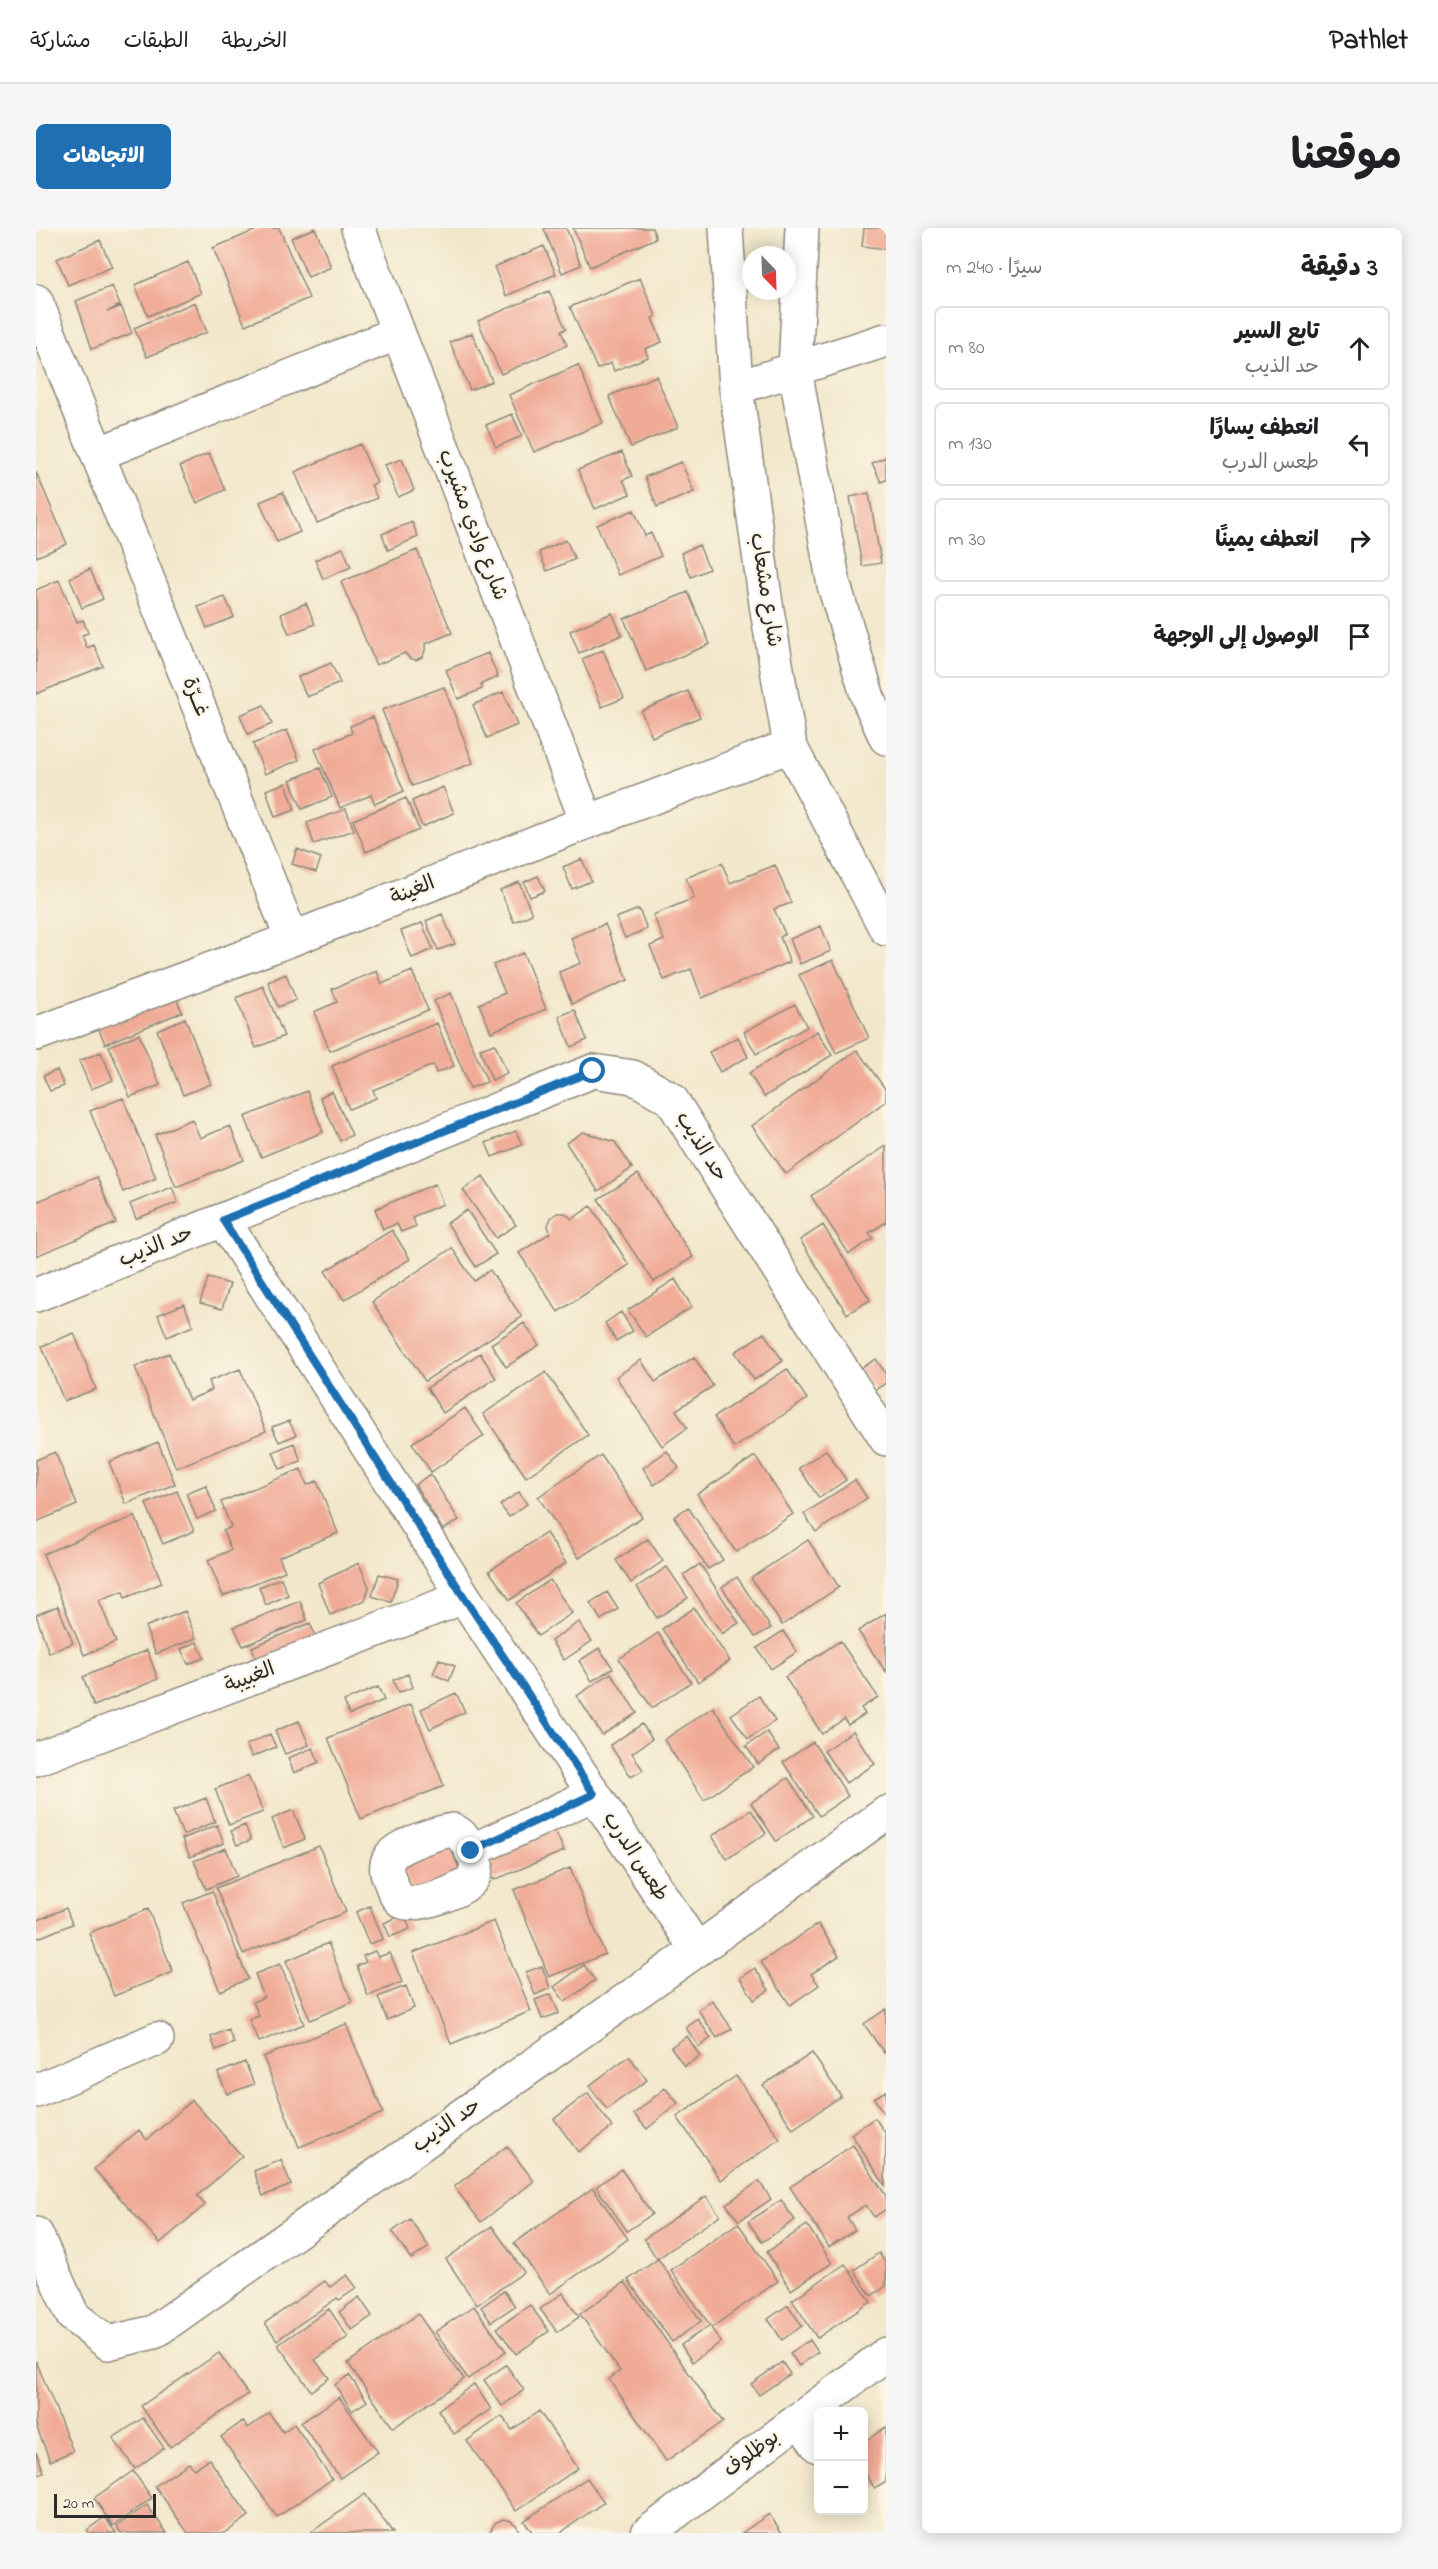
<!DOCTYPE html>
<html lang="ar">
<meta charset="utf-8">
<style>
body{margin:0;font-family:"Indie Flower","Playpen Sans Arabic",sans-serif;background:#f6f6f6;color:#202124;direction:rtl}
.controls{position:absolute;right:18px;bottom:18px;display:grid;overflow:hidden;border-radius:9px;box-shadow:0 3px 15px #0003}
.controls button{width:54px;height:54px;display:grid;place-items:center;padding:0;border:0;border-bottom:2px solid #e0e0e0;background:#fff;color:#202124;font:30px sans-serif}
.compass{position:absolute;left:706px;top:18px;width:54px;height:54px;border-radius:50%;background:#fff;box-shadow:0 3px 15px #0003;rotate:157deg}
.scale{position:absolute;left:18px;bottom:15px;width:102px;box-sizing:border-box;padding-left:6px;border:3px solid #2b2b2b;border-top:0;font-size:16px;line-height:21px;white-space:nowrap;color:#2b2b2b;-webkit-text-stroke:4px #fcf5e5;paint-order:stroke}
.stop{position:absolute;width:18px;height:18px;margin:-14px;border:4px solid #1f6fb2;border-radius:50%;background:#fff}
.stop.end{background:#1f6fb2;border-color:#fff;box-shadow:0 2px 6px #0008}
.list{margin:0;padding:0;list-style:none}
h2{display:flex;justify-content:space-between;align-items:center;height:78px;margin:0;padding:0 24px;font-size:26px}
h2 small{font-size:20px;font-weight:400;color:#757577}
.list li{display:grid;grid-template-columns:39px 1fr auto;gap:18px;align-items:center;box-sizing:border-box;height:84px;margin:0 12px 12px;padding:0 12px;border:2px solid #e0e0e0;border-radius:9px}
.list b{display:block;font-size:22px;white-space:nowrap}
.list p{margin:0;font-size:20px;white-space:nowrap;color:#757577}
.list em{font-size:20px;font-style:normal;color:#757577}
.icon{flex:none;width:33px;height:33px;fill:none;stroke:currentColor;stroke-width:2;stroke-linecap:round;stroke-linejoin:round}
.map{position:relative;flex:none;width:850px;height:2305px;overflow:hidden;direction:ltr;border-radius:9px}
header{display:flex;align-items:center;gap:36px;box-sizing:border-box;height:84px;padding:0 30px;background:#fff;border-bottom:2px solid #e0e0e0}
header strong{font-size:28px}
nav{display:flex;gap:33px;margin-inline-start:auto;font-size:21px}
.intro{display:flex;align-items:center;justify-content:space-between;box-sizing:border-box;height:144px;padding:0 36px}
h1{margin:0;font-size:42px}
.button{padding:15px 27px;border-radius:9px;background:#1f6fb2;color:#fff;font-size:21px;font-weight:700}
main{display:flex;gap:36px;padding:0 36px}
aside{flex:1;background:#fff;border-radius:9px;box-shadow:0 3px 15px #0003}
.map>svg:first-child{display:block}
</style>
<header>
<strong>Pathlet</strong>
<nav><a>الخريطة</a><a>الطبقات</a><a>مشاركة</a></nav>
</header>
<div class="intro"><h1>موقعنا</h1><a class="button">الاتجاهات</a></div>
<main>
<aside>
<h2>3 دقيقة<small>سيرًا · 240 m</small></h2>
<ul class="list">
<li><svg class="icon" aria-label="ahead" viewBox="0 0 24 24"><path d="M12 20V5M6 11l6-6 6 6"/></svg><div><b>تابع السير</b><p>حد الذيب</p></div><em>80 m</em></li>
<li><svg class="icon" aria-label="left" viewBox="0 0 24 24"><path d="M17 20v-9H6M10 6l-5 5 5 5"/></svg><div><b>انعطف يسارًا</b><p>طعس الدرب</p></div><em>130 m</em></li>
<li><svg class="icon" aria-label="right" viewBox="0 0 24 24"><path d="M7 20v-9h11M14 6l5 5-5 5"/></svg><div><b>انعطف يمينًا</b></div><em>30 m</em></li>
<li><svg class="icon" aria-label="arrive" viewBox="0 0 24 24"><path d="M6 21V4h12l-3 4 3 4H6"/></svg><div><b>الوصول إلى الوجهة</b></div></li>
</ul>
</aside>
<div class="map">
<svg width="850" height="2305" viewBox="0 0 850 2305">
<rect width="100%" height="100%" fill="#fcf5e5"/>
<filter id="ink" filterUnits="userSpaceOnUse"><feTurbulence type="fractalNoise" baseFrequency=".0167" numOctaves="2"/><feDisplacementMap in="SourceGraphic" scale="12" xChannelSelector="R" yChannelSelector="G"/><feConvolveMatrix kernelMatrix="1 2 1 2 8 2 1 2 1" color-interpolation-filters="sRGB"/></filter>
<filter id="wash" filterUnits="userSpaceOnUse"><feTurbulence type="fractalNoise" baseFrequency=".008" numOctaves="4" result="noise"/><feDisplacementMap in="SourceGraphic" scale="24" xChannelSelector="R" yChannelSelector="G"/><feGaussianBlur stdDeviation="1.35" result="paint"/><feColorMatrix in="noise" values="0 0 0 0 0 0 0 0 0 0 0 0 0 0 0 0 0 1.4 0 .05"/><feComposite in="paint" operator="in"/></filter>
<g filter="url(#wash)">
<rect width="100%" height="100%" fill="#f2e7cb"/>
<g id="blocks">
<!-- building -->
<path fill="#f0ab97" d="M225,0H243L273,70L209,97L177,20Z
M279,0L295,39L272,49L255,10Z
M511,0H530L545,37L526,45L508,1Z
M537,0H616L620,10L554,39Z
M828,0H850V21L826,18Z
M64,12L76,39L32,57L21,31Z
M508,18L520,46L470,68L458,39Z
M152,34L165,65L112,88L99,57Z
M604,50L620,88L616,90L626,114L609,121L612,129L578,143L575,135L561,141L534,79Z
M76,58L84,77L71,84L85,78L96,105L56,121L40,73Z
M513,63L530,101L525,103L531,117L465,146L442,93Z
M159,74L171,104L111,129L98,100Z
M436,105L456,153L434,162L414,114Z
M542,137L567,195L498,224L473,167Z
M620,148L642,199L595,219L573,168Z
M476,186L486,208L460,219L450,197Z
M324,216L341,255L335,257L341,270L281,295L259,244Z
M586,224L596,248L587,252L594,266L559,281L542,242Z
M173,225L189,262L161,275L144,238Z
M850,229V252L845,254L836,235Z
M366,231L378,262L362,269L349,237Z
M645,234L658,264L621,279L609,249Z
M0,244L31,316L0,329Z
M247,264L264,304L241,314L224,274Z
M833,265L845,335L826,338L814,269Z
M598,282L609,308L615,305L625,328L582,347L561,297Z
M376,294L382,309L352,322L346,306Z
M530,312L539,331L511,343L503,324Z
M663,317L673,341L655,349L645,325Z
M307,320L315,339L287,351L279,332Z
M381,322L416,405L389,416V423L386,429L380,432L373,430L369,425L340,437L305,354Z
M54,341L67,371L46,380L34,350Z
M23,352L41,394L47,392L52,405L46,407L51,420L58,417L67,438L0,466V362Z
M652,364L674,416L610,443L588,391Z
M189,369L198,389L171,400L162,379Z
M270,375L279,396L253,406L245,386Z
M576,385L586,407L543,425L534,403Z
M567,422L588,470L566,479L546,431Z
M452,425L462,449L445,456L446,461L422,471L410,442Z
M295,435L304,455L271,469L262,449Z
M408,459L437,535L376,558L346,482Z
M652,463L664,489L616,509L605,483Z
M467,464L481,497L451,510L437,477Z
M228,477L236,496L212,506L204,487Z
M337,489L368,563L339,576L335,567L304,580L279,521L316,505L314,498Z
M251,502L263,532L229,546L217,516Z
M284,540L296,569L266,581L254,552Z
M250,555L259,582L239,589L230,562Z
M407,559L418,585L386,599L376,573Z
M370,570L383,602L330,624L317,592Z
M310,581L318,602L278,616L271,595Z
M261,621L285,630L280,644L256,636Z
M546,631L555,653L536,661L527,639Z
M686,635L694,655L739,637L755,675L738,681L749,706L744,709L754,734L666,770L655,741L628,752L614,718L628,712L617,687L658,670L650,650Z
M502,648L509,663L494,669L488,654Z
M483,654L496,686L478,694L464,662Z
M603,681L611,701L589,710L580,690Z
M406,686L419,716L402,722L390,693Z
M386,695L397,721L376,730L365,703Z
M569,696L592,752L536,776L523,744L545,735L535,710Z
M785,698L795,723L764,736L754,711Z
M487,725L510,781L455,804L443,776L469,765L457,737Z
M797,732L833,810L800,825L763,747Z
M341,743L346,756L376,743L392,782L294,823L278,784L301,774L296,761Z
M250,746L260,772L242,779L232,754Z
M227,758L248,808L220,820L200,770Z
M415,765L451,854L434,860L398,773Z
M139,767L146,784L69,816L62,799Z
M759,776L771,799L720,826L708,804Z
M539,782L551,812L535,819L523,788Z
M149,790L175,856L147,867L121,802Z
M401,795L418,838L400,845L397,837L337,862L340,870L313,881L296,838Z
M781,803L796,827L728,869L713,845Z
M103,806L124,857L94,869L73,818Z
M702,809L712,829L684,844L673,824Z
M459,816L471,845L456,852L444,821Z
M821,822L850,862V873L750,946L716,898Z
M65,824L77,852L55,861L43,833Z
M21,842L28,858L14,863L7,848Z
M271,863L287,904L225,929L209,889Z
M296,863L316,907L304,913L284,869Z
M87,870L120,950L87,964L54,883Z
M156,891L164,910L194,898L208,932L140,959L119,907Z
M480,903L486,917L456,929L450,915Z
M547,904L579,914L596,940L562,963L530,915Z
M850,918V994L833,1005L837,1010L813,1026L775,968Z
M602,946L657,1029L618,1054L562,971Z
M447,948L480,997L460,1010L427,962Z
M61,949L80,995L0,1028V974Z
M399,956L407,976L376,989L380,998L365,1004L361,996L347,1001L339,981Z
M136,959L142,974L100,991L94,976Z
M555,978L593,1037L522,1084L483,1025L514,1005L512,997L515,990L521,985H529L536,991Z
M431,982L460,1026L440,1039L411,995Z
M787,997L834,1072L811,1086L764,1012Z
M356,1002L374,1031L308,1072L289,1043Z
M416,1020L438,1053L454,1042L486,1089L389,1153L336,1074Z
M172,1050L194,1056L186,1081L164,1075Z
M639,1051L656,1079L610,1109L592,1082Z
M148,1076L157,1098L131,1109L122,1087Z
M585,1084L597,1103L580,1113L569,1095Z
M488,1095L503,1117L470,1139L455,1116Z
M38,1105L60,1161L28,1173L6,1118Z
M728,1105L747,1133L718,1152L699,1124Z
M133,1125L153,1172L176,1162L173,1153L204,1141L230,1203L140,1240L99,1139Z
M444,1125L460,1150L407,1185L391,1160Z
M658,1129L677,1158L640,1182L651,1200L626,1218L580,1149L605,1132L619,1154Z
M840,1131L850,1146V1155L839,1162L824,1141Z
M751,1141L771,1171L698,1220L678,1189Z
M510,1144L552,1207L490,1249L447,1186Z
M429,1180L448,1208L395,1244L376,1215Z
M253,1193L260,1207L243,1214L236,1199Z
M122,1214L139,1256L90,1276L73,1234Z
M258,1215L265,1233L244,1241L237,1224Z
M790,1222L810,1252L783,1270L763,1240Z
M631,1223L643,1240L618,1257L607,1240Z
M19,1224L41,1277L0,1294V1232Z
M565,1227L606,1289L543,1330L502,1269Z
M719,1228L757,1286L700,1324L661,1266Z
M265,1241L271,1257L281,1253L302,1305L243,1329L249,1343L187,1368L172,1332L195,1322L187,1303L195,1299L185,1274Z
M394,1246L423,1292L407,1302L379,1257Z
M819,1252L831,1270L780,1304L768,1286Z
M170,1257L180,1283L161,1291L150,1265Z
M141,1263L158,1303L127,1316L110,1276Z
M483,1264L491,1276L473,1289L464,1277Z
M652,1279L687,1332L672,1341L638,1289Z
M99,1288L126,1355L89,1370L87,1363L63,1372L80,1414L48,1427L7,1326Z
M510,1305L530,1335L474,1372L453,1343Z
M612,1311L627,1333L595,1355L580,1332Z
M772,1312L803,1359L746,1397L715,1350Z
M323,1335L333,1359L329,1372L294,1387L282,1355Z
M664,1336L703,1395L686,1406L647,1347Z
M631,1339L652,1370L621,1390L601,1359Z
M343,1346L362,1351L355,1374L336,1368Z
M701,1349L735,1400L719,1409L686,1359Z
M245,1350L252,1367L230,1377L223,1359Z
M514,1352L536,1385L502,1408L480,1375Z
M571,1364L582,1381L565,1392L554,1375Z
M264,1373L271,1392L207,1418L198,1399Z
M22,1378L37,1415L13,1425L0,1387Z
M658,1380L694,1433L662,1454L626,1401Z
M149,1383L160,1410L120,1426L109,1399Z
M850,1385V1444L822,1403Z
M543,1394L556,1413L528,1432L515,1413Z
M274,1395L280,1410L221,1434L216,1419Z
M747,1403L761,1424L735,1441L721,1420Z
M622,1405L655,1454L616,1480L583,1431Z
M804,1413L842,1469L825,1480L829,1486L812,1497L808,1491L786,1506L749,1449Z
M161,1414L168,1430L152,1436L145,1421Z
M563,1420L577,1440L556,1453L543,1433Z
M111,1422L122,1451L58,1478L47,1449Z
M403,1431L419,1438L413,1453L397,1446Z
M575,1445L601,1485L566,1507L541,1468Z
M372,1446L377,1459L362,1465L357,1452Z
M342,1459L348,1472L313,1487L308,1473Z
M420,1465L429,1484L394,1501L385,1481Z
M723,1468L739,1493L712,1511L695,1487Z
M375,1476L408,1558L325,1591L292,1510Z
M677,1479L717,1539L668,1572L628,1512Z
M263,1493L273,1517L249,1526L239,1503Z
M606,1496L616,1511L596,1525L607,1542L595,1549L574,1517Z
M817,1503L839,1536L810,1555L788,1523Z
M731,1504L743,1522L722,1536L710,1518Z
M234,1506L240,1519L216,1529L210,1517Z
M777,1514L812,1568L783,1588L747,1534Z
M277,1520L283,1534L258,1545L252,1530Z
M212,1548L227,1584L193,1597L179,1561Z
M752,1550L777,1588L740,1613L715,1575Z
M170,1570L179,1594L147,1607L137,1583Z
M257,1582L269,1611L248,1620L236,1591Z
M715,1582L730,1605L691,1631L676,1608Z
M181,1597L188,1615L154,1629L146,1611Z
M209,1597L215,1612L201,1617L195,1603Z
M519,1602L528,1623L458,1652L450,1631Z
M413,1616L426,1647L378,1667L365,1635Z
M283,1618L310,1684L207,1726L180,1660Z
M190,1620L201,1648L170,1661L158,1633Z
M534,1640L569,1726L513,1749L478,1662Z
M176,1663L212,1751L184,1763L147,1675Z
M334,1678L347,1711L333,1716L320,1684Z
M30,1680L36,1696L0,1711V1693Z
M112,1681L137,1744L78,1768L53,1705Z
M368,1686L374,1701L354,1709L348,1695Z
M458,1693L495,1783L415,1816L377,1725Z
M782,1696L803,1728L775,1746L783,1757L754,1777L725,1734Z
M292,1715L316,1774L274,1792L250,1733Z
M339,1723L342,1729L354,1725L366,1754L332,1768L321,1738L330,1734L327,1728Z
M244,1736L268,1796L223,1814L213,1792L223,1788L217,1774L228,1769L219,1746Z
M548,1737L559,1752L529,1774L518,1759Z
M506,1738L514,1760L499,1767L490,1744Z
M719,1740L733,1762L718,1772L704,1750Z
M370,1758L378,1780L351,1792L342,1769Z
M515,1766L523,1785L506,1791L499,1772Z
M676,1772L696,1801L681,1810L662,1782Z
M850,1781V1823L848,1825L828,1796Z
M662,1791L675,1810L663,1819L650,1800Z
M310,1796L347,1885L263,1919L227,1829Z
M192,1801L198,1815L180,1822L175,1809Z
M651,1808L664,1828L648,1838L635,1819Z
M776,1825L805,1868L757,1901L727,1857Z
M593,1828L611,1852L571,1881L553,1858Z
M209,1834L218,1856L191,1866L182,1845Z
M700,1848L744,1911L685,1952L641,1889Z
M629,1860L642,1875L611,1901L598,1886Z
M850,1863V1889L838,1870Z
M552,1865L576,1899L542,1924L518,1891Z
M156,1872L206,1928L161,1968L169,1977L124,2015L58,1941L103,1902L111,1912Z
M839,1890L850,1906L849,1957L815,1906Z
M817,1917L850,1968V1981L838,1989L830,1977L811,1989L819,2002L793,2019L754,1959Z
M471,1918L498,1953L445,1994L418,1959Z
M245,1932L255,1957L227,1968L218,1943Z
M585,1941L616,1986L591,2003L560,1959Z
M723,1953L735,1971L703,1993L690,1976Z
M557,1960L592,2011L514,2066L478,2015Z
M670,1968L684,1987L621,2031L608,2011Z
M745,1972L759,1992L726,2014L712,1994Z
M374,1991L393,2019L375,2031L356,2004Z
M702,1995L742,2053L675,2100L685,2114L656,2134L645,2117L674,2097L635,2042Z
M771,1997L796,2035L755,2062L731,2024Z
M456,1998L488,2044L441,2077L410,2031Z
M843,2025L850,2036V2058L835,2068L818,2042Z
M622,2031L665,2093L636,2114L592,2052Z
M809,2036L835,2074L781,2110L756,2072Z
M311,2047L321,2060L303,2072L301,2070L241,2112L229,2095L289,2053L294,2059Z
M589,2054L687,2194L630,2233L573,2151L584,2143L544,2086Z
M468,2063L479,2078L455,2094L445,2079Z
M527,2065L543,2089L521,2104L504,2081Z
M323,2069L336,2088L316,2102L303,2084Z
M494,2077L513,2103L480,2126L461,2100Z
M752,2077L766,2098L746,2112L732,2091Z
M438,2078L470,2123L432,2151L399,2104Z
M293,2081L312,2109L279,2132L293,2150L275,2163L242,2117Z
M382,2086L428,2151L357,2200L312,2135Z
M774,2112L782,2124L763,2138L754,2125Z
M183,2125L212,2166L134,2219L105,2178Z
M0,2133L37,2223L14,2233L0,2197Z
M746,2134L754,2146L723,2167L715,2156Z
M470,2137L488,2162L466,2178L448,2152Z
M313,2147L331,2173L316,2183L299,2157Z
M438,2156L455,2181L418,2206L402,2182Z
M303,2169L342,2224L304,2250L265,2195Z
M503,2183L542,2240L480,2283L431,2213L466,2188L476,2202Z
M233,2185L247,2204L258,2196L296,2251L241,2289L185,2209L207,2193L212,2200Z
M107,2190L128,2220L99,2241L77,2210Z
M850,2199V2254L839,2261L828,2243V2214Z
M0,2224L8,2244L0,2247Z
M173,2231L213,2288L189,2305H152L119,2258L153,2235L158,2241Z
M97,2243L116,2270L77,2298L58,2270Z
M551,2250L568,2274L524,2305H497L488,2293Z
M329,2266L357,2305H274Z
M111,2277L131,2305H85L81,2298Z
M733,2286L746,2305H706Z
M69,2289L80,2305H53L51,2302Z
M467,2291L475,2293L481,2298L483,2305H453L459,2295Z"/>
</g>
</g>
<g filter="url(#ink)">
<use href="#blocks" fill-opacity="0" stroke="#8e897b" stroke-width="1.5"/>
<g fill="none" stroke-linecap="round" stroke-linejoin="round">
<!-- minor casing -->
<g stroke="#8e897b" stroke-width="36">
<path id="minor" d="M322,0L551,594
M690,0L700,160L730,376L754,518L850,701
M766,0L759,142L798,357L832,470L850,510
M0,73L256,711
M700,160L850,112
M62,226L362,105
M0,806L256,711L551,594L754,518
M187,992L428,1369L661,1722
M0,1067L557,843L597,849L635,871L850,1211
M0,1531L428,1369
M417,1602C432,1609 449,1636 435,1652C427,1663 379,1680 367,1674C360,1670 358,1663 355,1655C351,1646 348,1638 354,1629C361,1617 403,1604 417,1602Z
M435,1623L558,1566
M0,1863L121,1811
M0,2006L37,2088L72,2115L118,2104L661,1722L850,1585
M763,2191L782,2218
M612,2305L850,2126"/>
</g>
<!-- minor -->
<use href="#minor" stroke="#fff" stroke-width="33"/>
</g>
</g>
<g fill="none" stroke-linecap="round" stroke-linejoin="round" filter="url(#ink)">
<!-- route -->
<path stroke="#1f6fb2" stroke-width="8" d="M435,1623L558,1566L428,1369L187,992L557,843"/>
</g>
<g text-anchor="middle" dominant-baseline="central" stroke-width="4.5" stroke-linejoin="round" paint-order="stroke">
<!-- street labels -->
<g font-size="21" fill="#2b2b2b" stroke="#fcf5e5">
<text transform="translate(436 297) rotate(69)">شارع وادي مشيرب</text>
<text transform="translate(729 362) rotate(81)">شارع مشعاب</text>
<text transform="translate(159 469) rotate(68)">غــرّة</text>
<text transform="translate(377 663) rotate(-22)">الغينة</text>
<text transform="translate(665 919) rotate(58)">حد الذيب</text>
<text transform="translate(120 1019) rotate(-22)">حد الذيب</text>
<text transform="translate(214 1450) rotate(-21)">الغبيبة</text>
<text transform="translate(599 1629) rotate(57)">طعس الدرب</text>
<text transform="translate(411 1898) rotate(-35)">حد الذيب</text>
<text transform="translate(716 2226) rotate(-37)">بوظلوف</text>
</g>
</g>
</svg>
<div class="controls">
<button>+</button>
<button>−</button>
</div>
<svg class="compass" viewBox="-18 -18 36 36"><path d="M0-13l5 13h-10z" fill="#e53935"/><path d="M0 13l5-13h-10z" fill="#757577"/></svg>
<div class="scale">20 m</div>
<div class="stop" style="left:557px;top:843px"></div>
<div class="stop end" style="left:435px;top:1623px"></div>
</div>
</main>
